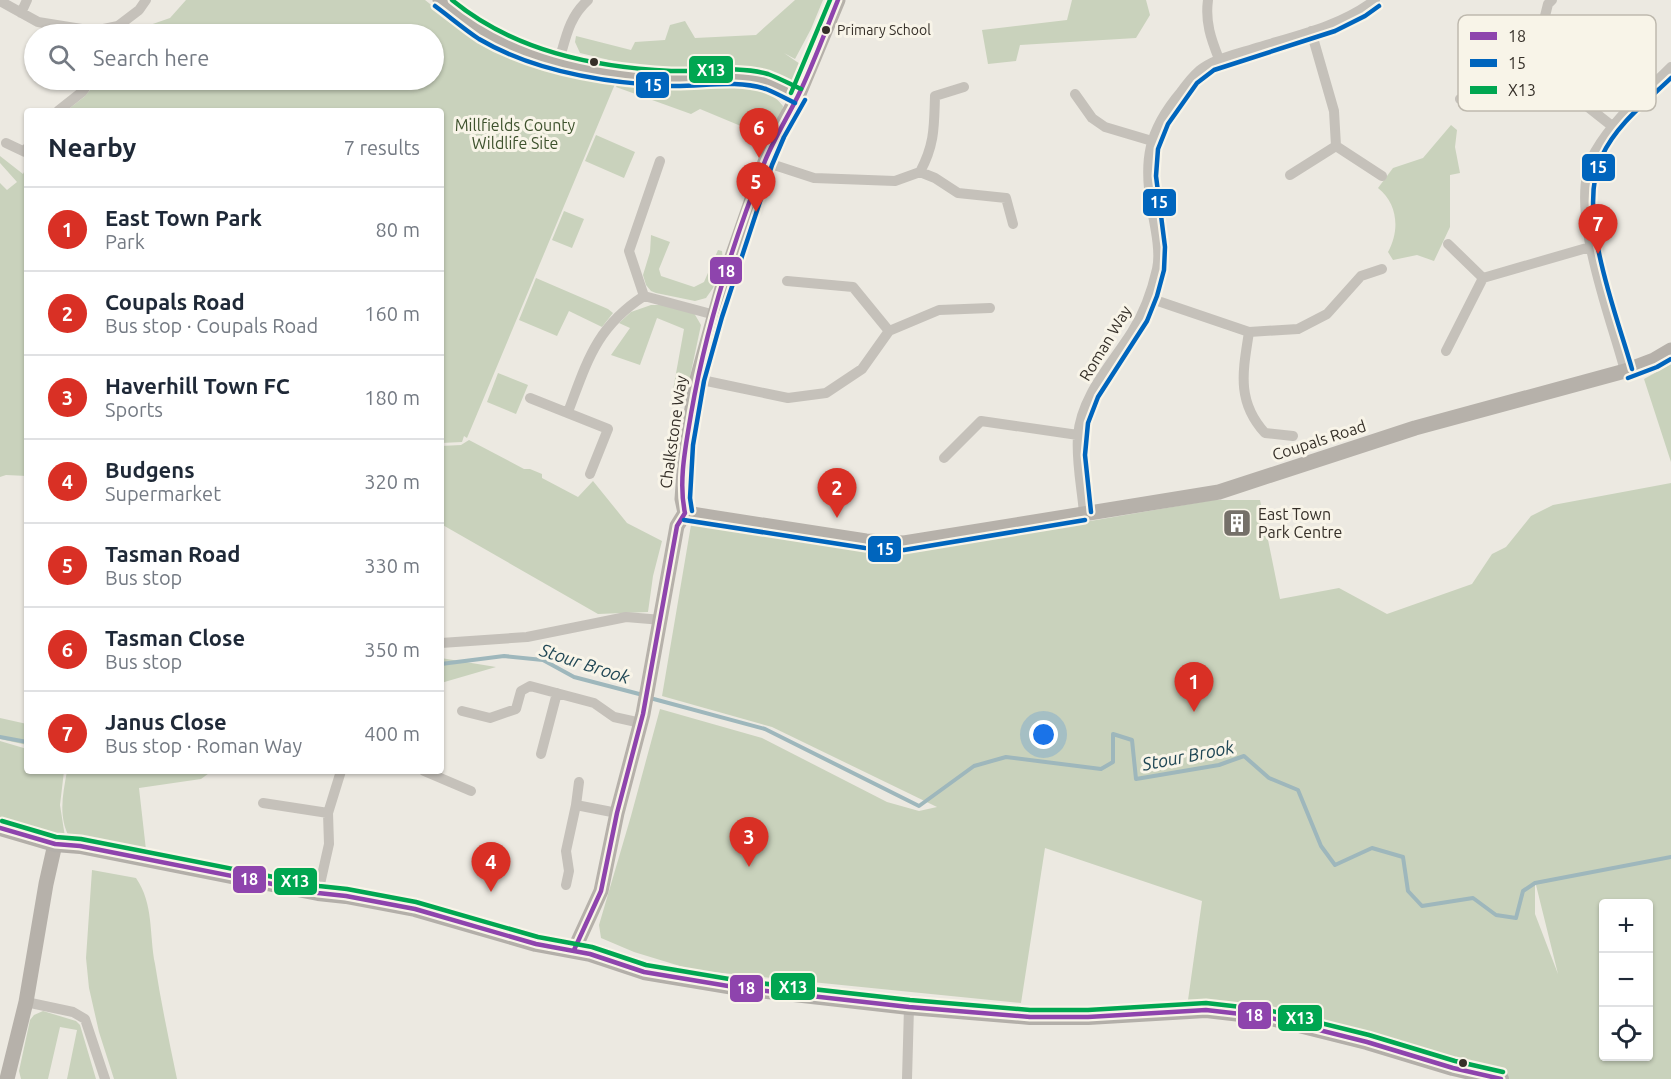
<!DOCTYPE html>
<meta charset="utf-8">
<style>
body{margin:0;font-family:Ubuntu,sans-serif;background:#f6f6f7;color:#1f2937}
.controls{position:absolute;right:18px;bottom:18px;display:grid;overflow:hidden;border-radius:6px;box-shadow:0 2px 4px #0004}
.controls button{width:54px;height:54px;display:grid;place-items:center;padding:0;border:0;border-bottom:2px solid #e0e1e3;background:#fff;color:#1f2937;font:30px sans-serif}
.you{position:absolute;left:1044px;top:735px;width:21px;height:21px;margin:-15px;border:4px solid #fff;border-radius:50%;background:#1a73e8;box-shadow:0 0 0 9px #1a73e833}
.badge{display:grid;place-items:center;width:39px;height:39px;border-radius:50%;background:#d93025;color:#fff;font-size:20px;font-weight:700}
.pin{position:absolute;translate:-50% -50px;filter:drop-shadow(0 2px 3px #0008)}
.pin::after{content:'';position:absolute;top:32px;width:21px;height:18px;background:inherit;clip-path:polygon(0 0,100% 0,50% 100%)}
.list{margin:0;padding:0;list-style:none}
h2{display:flex;justify-content:space-between;align-items:center;height:78px;margin:0;padding:0 24px;font-size:26px}
h2 small{font-size:20px;font-weight:400;color:#747a83}
.list li{display:grid;grid-template-columns:39px 1fr auto;gap:18px;align-items:center;box-sizing:border-box;height:84px;padding:0 24px;border-top:2px solid #e0e1e3}
.list b{display:block;font-size:22px;white-space:nowrap}
.list p{margin:0;font-size:20px;white-space:nowrap;color:#747a83}
.list em{font-size:20px;font-style:normal;color:#747a83}
.icon{flex:none;width:33px;height:33px;fill:none;stroke:currentColor;stroke-width:2;stroke-linecap:round;stroke-linejoin:round}
.map{position:relative;flex:none;width:1671px;height:1079px;overflow:hidden}
.search{position:absolute;background:#fff;box-shadow:0 2px 4px #0004;left:24px;top:24px;width:420px;height:66px;display:flex;align-items:center;gap:15px;box-sizing:border-box;padding:0 21px;border-radius:33px;color:#747a83;font-size:22px}
.panel{position:absolute;background:#fff;box-shadow:0 2px 4px #0004;left:24px;top:108px;width:420px;height:666px;border-radius:6px}
.map>svg:first-child{display:block}
</style>
<div class="map">
<svg width="1671" height="1079" viewBox="0 0 1671 1079">
<rect width="100%" height="100%" fill="#ece9e1"/>
<!-- green -->
<path fill="#c9d2bc" fill-rule="evenodd" d="M186,0H425L483,46L542,66L615,84L467,438L464,436L462,442L441,443V111H66L84,97L99,80H434V34H124L170,18Z
M795,0H823L811,29L795,59L784,53L803,66L799,76L788,83L740,69L707,67L670,71L630,65L580,53L575,42L576,36L631,50L635,42L665,40L670,25L685,21L695,38L756,35Z
M1072,0H1146L1150,15L1136,38L1020,45L1016,61L988,64L982,30L1067,20Z
M619,81C633,82 647,84 660,84C697,86 758,72 783,106L781,117L768,145L748,129L700,109L691,114L616,87Z
M1451,125L1457,130L1455,147L1460,173L1450,175V227L1434,261L1417,255L1393,260L1388,252C1400,230 1398,204 1378,188L1393,168L1423,158Z
M596,135L635,152L624,178L585,161Z
M0,156L23,174L27,166V476L6,475L0,477V183L7,190L17,182L0,163Z
M564,211L584,219L572,248L552,240Z
M651,235L670,242L659,269L661,276L694,287L704,282L718,250L722,251L723,261L713,288L706,298L695,301L656,293L651,291L646,285L643,275L650,252Z
M536,278L608,309L613,313L602,327L569,311L557,336L519,320Z
M651,305H665L694,313L701,325L684,405L671,401L684,329L657,318L640,365L611,355L630,328L619,323L631,312Z
M1671,364V462L1644,379Z
M498,373L528,385L516,414L487,402Z
M469,440L524,469H530L542,474V478L578,497L593,481L627,523L662,541L653,576L648,612L598,614L441,524V446L461,445Z
M1671,483V1079H1501L1206,1010L1188,1000L1202,901L1045,848L1021,1003L693,970L634,952L601,938L599,925L631,816L660,709L762,738L887,802L919,811L937,807L772,727L662,696L691,525L903,553L1213,500H1260L1280,599L1339,588L1387,614L1472,584L1492,554L1506,547L1531,516L1553,505ZM1535,885H1536L1558,974L1535,914ZM1604,904H1648V1056H1604Z
M441,658L496,667L441,683Z
M0,718L27,724V745L0,739Z
M0,741L27,749V771H64L60,805L65,837L48,834L0,817Z
M67,771H212L201,779L139,788L146,850L69,837C58,815 63,794 67,771Z
M92,870L136,878C154,904 149,934 155,964C161,1002 169,1041 177,1079H114L99,1032L89,988L86,958Z
M43,1011L76,1021L80,1025L96,1079H67L77,1030L60,1027L48,1079H21L19,1071L30,1020L34,1015Z"/>
<g fill="none" stroke-linecap="round" stroke-linejoin="round">
<!-- stream -->
<path stroke="#9eb7bc" stroke-width="4" d="M441,664L504,656L543,660L574,677L643,695
M650,698L765,729L919,806L974,766L1006,757L1101,769L1113,762V734L1132,740L1136,779L1219,765L1244,756L1269,778L1298,790L1321,846L1335,865L1372,848L1403,857L1408,891L1422,906L1473,898L1496,915L1516,918L1523,891L1535,883L1671,857
M0,737L27,742"/>
<!-- street -->
<path stroke="#c5c1ba" stroke-width="10" d="M1208,0C1205,22 1211,39 1219,59
M1552,0L1548,4L1541,32L1546,68L1564,88L1612,126
M0,1L38,22L94,31L118,26L139,10L146,0
M21,13L27,0
M559,61C566,37 569,17 588,0
M1075,94L1092,118L1105,127L1152,141
M1460,99L1546,68
M58,111L82,92L91,80
M6,143L25,152L27,148
M1336,146L1382,176
M660,161L629,251L644,296L715,315
M765,162L814,178L895,181L920,172C935,144 934,126 935,96L964,87
M920,172L935,178L958,193L1006,198L1013,224
M1290,175L1336,146L1334,111L1311,31
M1448,244L1483,278L1590,247
M787,281L853,287L889,331
M1149,298L1249,332C1243,371 1236,401 1265,433L1293,436
M1249,332L1298,329L1327,314L1361,276L1382,269
M1446,351L1483,278
M1625,371C1611,316 1565,204 1595,152C1614,119 1644,94 1671,67
M697,379L788,398L826,393L862,369L889,331L939,310L990,308
M530,398L608,429L590,474
M568,412C587,362 596,327 644,296
M944,458L981,421L1078,435
M1084,513C1082,488 1076,462 1078,436C1081,396 1112,364 1132,332C1144,313 1152,291 1157,269C1161,253 1155,226 1152,210C1143,161 1148,131 1181,92C1186,85 1192,77 1199,71C1214,59 1234,55 1253,49C1295,36 1340,27 1375,0
M441,643L527,637L626,617L662,620
M462,711L490,718L516,709L521,691L530,686L594,703L614,717L641,723
M541,754L557,693
M424,771L471,791
M263,803L328,813
M576,805L579,782
M566,885L569,871L566,851L576,805L617,813
M318,893L329,844L328,813L341,771
M26,1002L73,1012L85,1019L105,1079
M907,1079L909,1007"/>
<!-- secondary -->
<path stroke="#b6b1aa" stroke-width="15" d="M440,0C455,12 471,26 488,35C543,64 608,74 669,78C701,80 733,72 764,81C776,84 787,91 798,96
M685,513L866,541L904,543L1219,492L1415,428L1625,371L1654,360L1671,350
M574,950L601,891L617,813L643,714L677,526L685,513L682,499L686,444L697,379L726,274L765,162L777,134L798,96L838,0
M7,1079L26,1002L46,884L55,844"/>
<!-- primary -->
<path stroke="#b3afa9" stroke-width="16" d="M0,828L55,844L80,846L318,893L346,896L415,909L536,944L590,954L644,972L740,988L909,1007L1030,1017H1088L1206,1010L1267,1017L1367,1042L1453,1068L1501,1079"/>
<!-- bus-1 casing -->
<g stroke="#f8f4e8" stroke-width="9">
<path id="bus-1" d="M0,828L55,844L80,846L318,893L346,896L415,909L536,944L590,954L644,972L740,988L909,1007L1030,1017H1088L1206,1010L1267,1017L1367,1042L1453,1068L1501,1079
M574,950L601,891L617,813L643,714L677,526L685,513C678,481 686,445 691,414C706,328 733,242 765,161C774,139 787,118 798,96C813,65 825,32 838,0"/>
</g>
<!-- bus-2 casing -->
<g stroke="#f8f4e8" stroke-width="9">
<path id="bus-2" d="M435,6C450,17 464,29 479,39C535,72 606,83 670,86C702,87 735,79 766,89C776,93 785,98 795,103
M1632,369C1616,312 1575,212 1602,156C1616,125 1647,101 1671,78
M1628,378L1657,367L1671,359
M692,511L690,498L693,445L704,381L722,317L772,165L784,137L805,100
M1091,512L1085,455L1088,423L1098,397L1147,321L1157,296L1164,270L1165,247L1156,176L1158,149L1168,124L1197,83L1214,70L1335,31L1365,16L1379,6
M684,520L865,548L904,550L1085,520"/>
</g>
<!-- bus-3 casing -->
<g stroke="#f8f4e8" stroke-width="9">
<path id="bus-3" d="M452,0C514,51 593,67 671,71C704,72 736,65 768,74C779,78 790,84 801,89
M791,93L830,0
M2,821L56,837L81,839L319,886L347,889L416,902L538,937L592,947L646,965L741,981L910,1000L1030,1010H1088L1206,1003L1268,1010L1369,1035L1455,1061L1503,1072"/>
</g>
<!-- bus-1 -->
<use href="#bus-1" stroke="#8e44ad" stroke-width="4.5"/>
<!-- bus-2 -->
<use href="#bus-2" stroke="#0065bd" stroke-width="4.5"/>
<!-- bus-3 -->
<use href="#bus-3" stroke="#00a651" stroke-width="4.5"/>
</g>
<!-- icons -->
<defs>
<g id="building-square" transform="scale(1.5)"><rect x="-9" y="-9" width="18" height="18" rx="4" fill="#757069" stroke="#f8f4e8"/><path d="M-4-6H4V6H1V3H-1V6H-4ZM-2.5-4.3h1.7v1.8h-1.7ZM.8-4.3h1.7v1.8H.8ZM-2.5-1h1.7V.8h-1.7ZM.8-1h1.7V.8H.8Z" fill="#fff"/></g>
</defs>
<g fill-rule="evenodd">
<use href="#building-square" x="1237" y="523"/>
</g>
<!-- markers -->
<g fill="#352f28" stroke="#f8f4e8" stroke-width="2">
<circle cx="826" cy="30" r="5"/>
<circle cx="594" cy="62" r="5"/>
<circle cx="1463" cy="1063" r="5"/>
</g>
<g text-anchor="middle" dominant-baseline="central" stroke-width="6" stroke-linejoin="round" paint-order="stroke">
<!-- bus labels -->
<g font-size="14" fill="#352f28" stroke="#f8f4e8" text-anchor="start">
<text x="837" y="30">Primary School</text>
</g>
<!-- park labels -->
<g font-size="16" fill="#3e522d" stroke="#f8f4e8">
<text x="515" y="125">Millfields County<tspan x="515" dy="18">Wildlife Site</tspan></text>
</g>
<!-- street labels -->
<g font-size="16" fill="#352f28" stroke="#f8f4e8">
<text transform="translate(1105 343) rotate(-59)">Roman Way</text>
<text transform="translate(673 432) rotate(-82)">Chalkstone Way</text>
<text transform="translate(1319 440) rotate(-18)">Coupals Road</text>
</g>
<!-- poi labels -->
<g font-size="16" fill="#352f28" stroke="#f8f4e8" text-anchor="start">
<text x="1258" y="514">East Town<tspan x="1258" dy="18">Park Centre</tspan></text>
</g>
<!-- water labels -->
<g font-size="18" font-style="italic" fill="#204755" stroke="#f8f4e8">
<text transform="translate(585 663) rotate(18)">Stour Brook</text>
<text transform="translate(1188 755) rotate(-11)">Stour Brook</text>
</g>
</g>
<!-- legend -->
<rect x="1458" y="15" width="198" height="96" rx="9" fill="#f8f4e8" stroke="#beb9ae" stroke-width="1.5"/>
<rect x="1470" y="32" width="27" height="8" fill="#8e44ad"/>
<rect x="1470" y="59" width="27" height="8" fill="#0065bd"/>
<rect x="1470" y="86" width="27" height="8" fill="#00a651"/>
<g font-size="16" fill="#352f28">
<text x="1508" y="42">18</text>
<text x="1508" y="69">15</text>
<text x="1508" y="96">X13</text>
</g>
<g stroke="#f8f4e8" stroke-width="2">
<rect x="688" y="55" width="46" height="29" rx="6" fill="#00a651"/>
<rect x="635" y="71" width="35" height="28" rx="6" fill="#0065bd"/>
<rect x="1581" y="153" width="35" height="29" rx="6" fill="#0065bd"/>
<rect x="1142" y="188" width="35" height="29" rx="6" fill="#0065bd"/>
<rect x="709" y="256" width="34" height="29" rx="6" fill="#8e44ad"/>
<rect x="867" y="535" width="35" height="28" rx="6" fill="#0065bd"/>
<rect x="232" y="865" width="35" height="29" rx="6" fill="#8e44ad"/>
<rect x="273" y="867" width="45" height="29" rx="6" fill="#00a651"/>
<rect x="770" y="972" width="46" height="29" rx="6" fill="#00a651"/>
<rect x="729" y="974" width="35" height="29" rx="6" fill="#8e44ad"/>
<rect x="1237" y="1001" width="35" height="29" rx="6" fill="#8e44ad"/>
<rect x="1277" y="1004" width="46" height="28" rx="6" fill="#00a651"/>
</g>
<g font-size="16" text-anchor="middle" font-weight="bold" fill="#fff">
<text x="711" y="76">X13</text>
<text x="653" y="91">15</text>
<text x="1598" y="173">15</text>
<text x="1159" y="208">15</text>
<text x="726" y="277">18</text>
<text x="885" y="555">15</text>
<text x="249" y="885">18</text>
<text x="295" y="887">X13</text>
<text x="793" y="993">X13</text>
<text x="746" y="994">18</text>
<text x="1254" y="1021">18</text>
<text x="1300" y="1024">X13</text>
</g>
</svg>
<div class="controls">
<button>+</button>
<button>−</button>
<button><svg class="icon" aria-label="locate" viewBox="0 0 24 24"><circle cx="12" cy="12" r="6"/><path d="M12 2v4M12 18v4M2 12h4M18 12h4"/></svg></button>
</div>
<div class="you"></div>
<div class="pin badge" style="left:1194px;top:712px">1</div>
<div class="pin badge" style="left:837px;top:518px">2</div>
<div class="pin badge" style="left:749px;top:867px">3</div>
<div class="pin badge" style="left:491px;top:892px">4</div>
<div class="pin badge" style="left:756px;top:212px">5</div>
<div class="pin badge" style="left:759px;top:158px">6</div>
<div class="pin badge" style="left:1598px;top:254px">7</div>
<div class="search"><svg class="icon" aria-label="search" viewBox="0 0 24 24"><circle cx="10" cy="10" r="6"/><path d="M15 15l6 6"/></svg>Search here</div>
<section class="panel">
<h2>Nearby<small>7 results</small></h2>
<ul class="list">
<li><span class="badge">1</span><div><b>East Town Park</b><p>Park</p></div><em>80 m</em></li>
<li><span class="badge">2</span><div><b>Coupals Road</b><p>Bus stop · Coupals Road</p></div><em>160 m</em></li>
<li><span class="badge">3</span><div><b>Haverhill Town FC</b><p>Sports</p></div><em>180 m</em></li>
<li><span class="badge">4</span><div><b>Budgens</b><p>Supermarket</p></div><em>320 m</em></li>
<li><span class="badge">5</span><div><b>Tasman Road</b><p>Bus stop</p></div><em>330 m</em></li>
<li><span class="badge">6</span><div><b>Tasman Close</b><p>Bus stop</p></div><em>350 m</em></li>
<li><span class="badge">7</span><div><b>Janus Close</b><p>Bus stop · Roman Way</p></div><em>400 m</em></li>
</ul>
</section>
</div>
